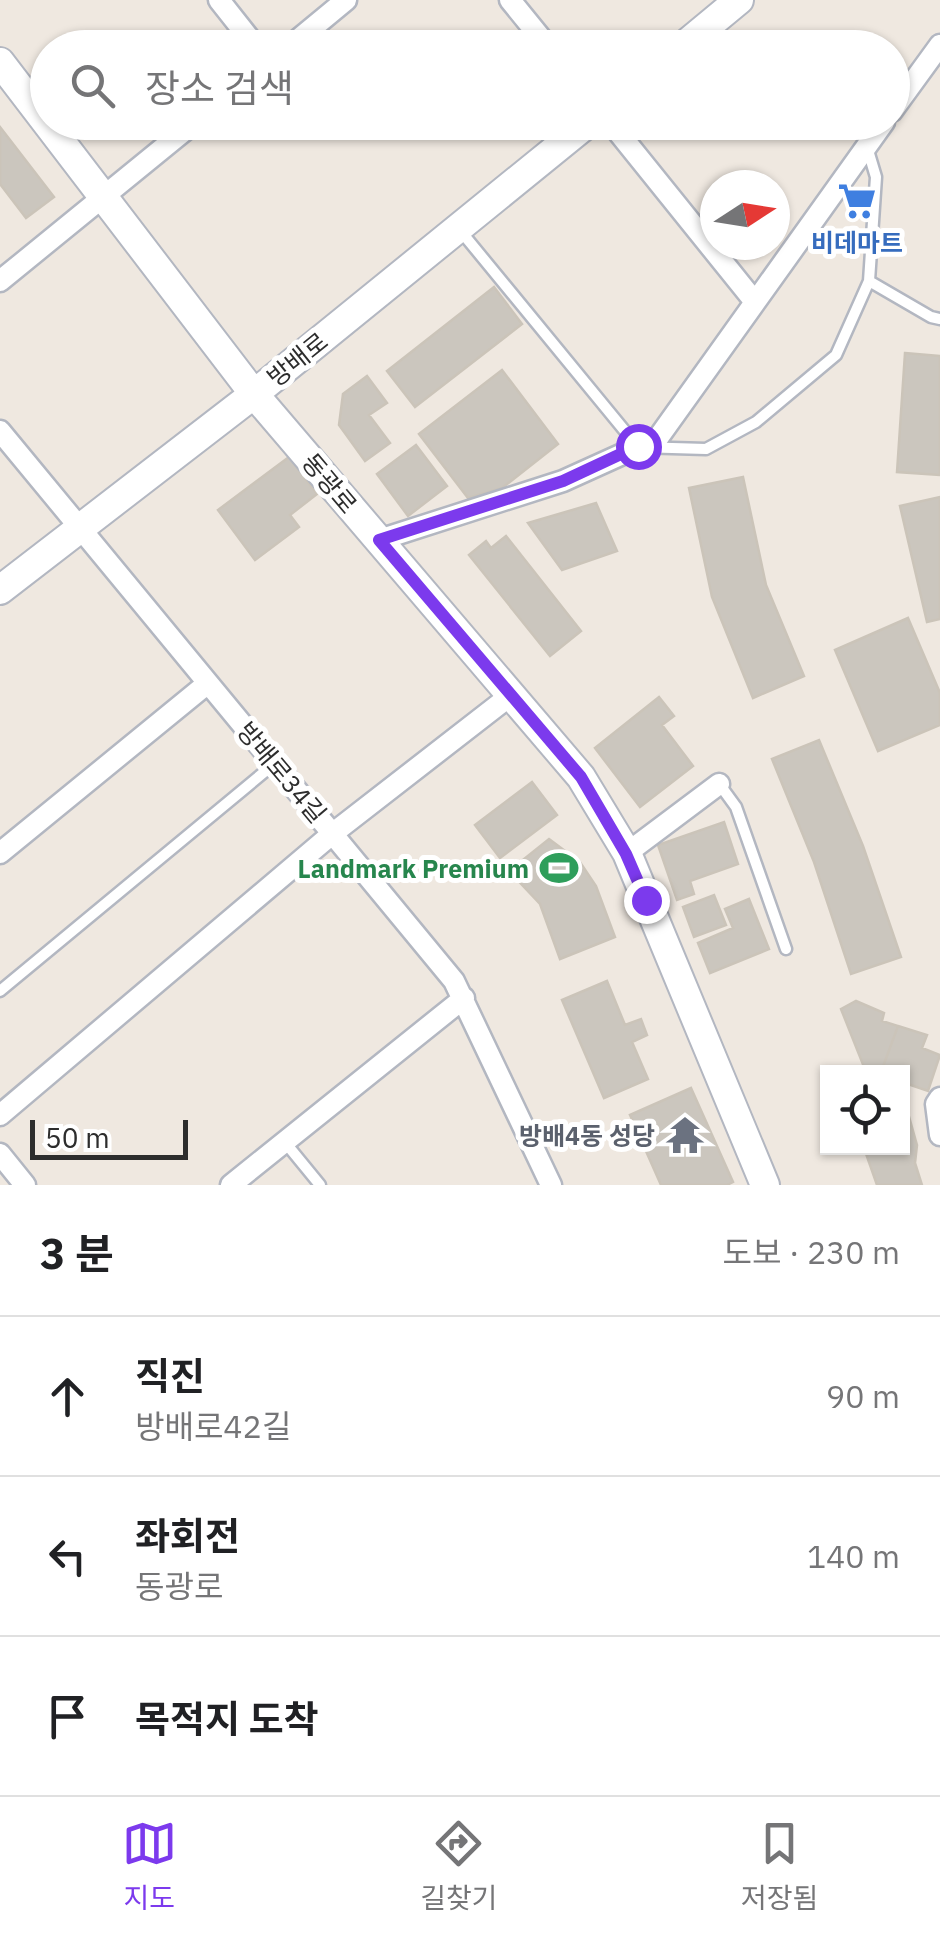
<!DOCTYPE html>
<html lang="ko">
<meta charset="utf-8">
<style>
body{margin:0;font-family:"IBM Plex Sans","Noto Sans KR",sans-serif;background:#f2f2f2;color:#202124}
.controls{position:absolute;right:30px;bottom:30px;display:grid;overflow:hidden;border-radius:0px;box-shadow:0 2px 8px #0004}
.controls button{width:90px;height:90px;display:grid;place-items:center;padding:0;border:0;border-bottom:2px solid #e0e0e0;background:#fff;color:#202124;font:50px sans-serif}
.compass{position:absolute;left:700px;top:170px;width:90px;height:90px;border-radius:50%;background:#fff;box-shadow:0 2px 8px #0004;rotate:78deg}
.scale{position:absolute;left:30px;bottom:25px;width:158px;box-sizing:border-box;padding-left:10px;border:5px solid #2d2d2d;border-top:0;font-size:28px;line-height:35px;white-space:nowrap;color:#2d2d2d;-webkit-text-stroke:8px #fff;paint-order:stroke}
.stop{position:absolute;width:30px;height:30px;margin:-22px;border:8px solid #7c3aed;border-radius:50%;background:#fff}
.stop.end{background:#7c3aed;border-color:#fff;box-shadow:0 2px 10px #0008}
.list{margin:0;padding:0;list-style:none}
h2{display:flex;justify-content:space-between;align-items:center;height:130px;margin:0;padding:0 40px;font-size:42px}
h2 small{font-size:32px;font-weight:400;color:#757577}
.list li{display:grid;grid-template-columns:65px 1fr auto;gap:30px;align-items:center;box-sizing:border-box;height:160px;padding:0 40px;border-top:2px solid #e0e0e0}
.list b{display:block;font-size:38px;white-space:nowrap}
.list p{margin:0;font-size:32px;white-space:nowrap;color:#757577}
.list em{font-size:32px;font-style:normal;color:#757577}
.icon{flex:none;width:55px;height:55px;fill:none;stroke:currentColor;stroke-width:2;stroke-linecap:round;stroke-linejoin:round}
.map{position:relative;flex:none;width:940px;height:1185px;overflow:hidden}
.search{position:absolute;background:#fff;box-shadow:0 2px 8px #0004;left:30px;right:30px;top:30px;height:110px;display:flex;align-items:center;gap:25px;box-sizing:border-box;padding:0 35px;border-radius:55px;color:#757577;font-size:38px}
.sheet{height:610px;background:#fff}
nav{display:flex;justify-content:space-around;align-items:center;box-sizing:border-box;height:140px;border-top:2px solid #e0e0e0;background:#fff;font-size:28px;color:#757577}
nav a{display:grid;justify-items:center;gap:5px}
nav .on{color:#7c3aed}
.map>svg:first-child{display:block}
</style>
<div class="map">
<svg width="940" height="1185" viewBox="0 0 940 1185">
<rect width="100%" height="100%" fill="#efe8e0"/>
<!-- building -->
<path fill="#cbc6be" stroke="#cbc4b9" stroke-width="2.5" d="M0,127L54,197L26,218L0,184Z
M494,287L522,324L415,407L387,371Z
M905,353L940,356V475L897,472Z
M502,370L558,444L502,488L468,498L419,434Z
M367,376L387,403L369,415L390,443L365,461L339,425L343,394Z
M416,445L447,486L408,516L377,474Z
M289,457L317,494L290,515L299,527L255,560L218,510Z
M743,477L766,585L804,676L753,698L712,597L689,488Z
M940,497V619L927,622L900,506Z
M596,503L617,551L562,570L528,523Z
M506,536L581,631L550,656L469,555L486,541L491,548Z
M908,618L940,693V725L878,751L835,650Z
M659,697L674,716L662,725L693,766L640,807L595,748Z
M819,740L863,846L901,957L851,974L814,862L772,759Z
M532,782L557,815L500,858L475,825Z
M724,822L738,864L690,881L694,894L677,900L658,845Z
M549,839L580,862L596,886L615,937L560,959L540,904L509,871Z
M714,895L726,925L694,937L683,907Z
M749,899L769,949L710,973L698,943L733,928L725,909Z
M607,981L625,1025L641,1019L647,1035L632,1042L648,1079L604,1098L562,1000Z
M856,1001L884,1013L882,1021L898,1026L881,1072L864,1067L841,1009Z
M898,1026L927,1035L922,1048L940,1055L928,1091L902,1082V1072H881Z
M691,1088L733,1182L727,1185H661L630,1115Z
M902,1103L906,1106L917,1145L915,1163L922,1185H877L864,1148H902Z"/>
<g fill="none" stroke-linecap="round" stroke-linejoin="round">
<!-- lane casing -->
<g stroke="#b3b7c1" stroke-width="15">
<path id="lane" d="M459,229L638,447L706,449L756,422L836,355L869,281L876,177L867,147
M869,281L931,317L940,319
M720,785L736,807L786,949
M0,991L274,764
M284,1141L320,1185"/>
</g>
<!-- street casing -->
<g stroke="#b3b7c1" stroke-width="25">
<path id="street" d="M219,0L257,48
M510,0L549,48
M288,48L346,0
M892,111L940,45
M610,122L755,302
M0,281L195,122
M0,431L454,981L551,1185
M379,540L563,481L658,438L884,122
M0,853L208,683
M627,853L719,784
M940,1098L936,1104L940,1135
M0,1115L332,834L511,695
M0,1154L25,1185
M231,1185L464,998"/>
</g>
<!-- secondary casing -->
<g stroke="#b3b7c1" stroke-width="32">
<path id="secondary" d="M681,48L739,0
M0,62L254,394L581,777L627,853L765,1185
M0,590L254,394L589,122"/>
</g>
<!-- lane -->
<use href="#lane" stroke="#fff" stroke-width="10"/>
<!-- street -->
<use href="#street" stroke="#fff" stroke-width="20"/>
<!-- secondary -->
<use href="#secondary" stroke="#fff" stroke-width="28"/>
</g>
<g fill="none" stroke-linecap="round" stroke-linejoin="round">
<!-- route -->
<path stroke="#7c3aed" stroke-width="12" d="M638,446L563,481L379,540L581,777L626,854L646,900"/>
</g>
<!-- icons -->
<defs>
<g id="supermarket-bare" transform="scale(3)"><path d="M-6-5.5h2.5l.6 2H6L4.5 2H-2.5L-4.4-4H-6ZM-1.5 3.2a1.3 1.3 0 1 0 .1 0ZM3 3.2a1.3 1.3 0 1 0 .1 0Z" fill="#3f7fe0" stroke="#fff" stroke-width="2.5" paint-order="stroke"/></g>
<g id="stadium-bare" transform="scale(3)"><path d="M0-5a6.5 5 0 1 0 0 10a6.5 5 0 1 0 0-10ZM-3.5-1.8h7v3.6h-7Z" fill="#2e9e5b" stroke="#fff" stroke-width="2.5" paint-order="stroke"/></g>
<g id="temple-bare" transform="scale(3)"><path d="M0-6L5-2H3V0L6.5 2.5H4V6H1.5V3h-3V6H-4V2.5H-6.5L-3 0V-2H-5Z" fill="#6b7280" stroke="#fff" stroke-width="2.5" paint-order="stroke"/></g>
</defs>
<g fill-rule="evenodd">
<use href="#supermarket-bare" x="857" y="201"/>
<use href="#stadium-bare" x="559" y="868"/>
<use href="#temple-bare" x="685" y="1135"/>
</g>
<g text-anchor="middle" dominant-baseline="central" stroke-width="10" stroke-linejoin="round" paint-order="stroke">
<!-- shop labels -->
<g font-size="25" font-weight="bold" fill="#366cbe" stroke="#fff">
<text x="857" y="242">비데마트</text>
</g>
<!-- street labels -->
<g font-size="25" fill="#2d2d2d" stroke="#fff">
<text transform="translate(297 359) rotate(-39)">방배로</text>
<text transform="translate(330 483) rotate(50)">동광로</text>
<text transform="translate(282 772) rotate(50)">방배로34길</text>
</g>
<!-- leisure labels -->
<g font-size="25" font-weight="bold" fill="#27864d" stroke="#fff" text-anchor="end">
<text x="529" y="868">Landmark Premium</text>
</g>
<!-- worship labels -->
<g font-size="25" font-weight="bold" fill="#5b616d" stroke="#fff" text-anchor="end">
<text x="655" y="1135">방배4동 성당</text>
</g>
</g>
</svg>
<div class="controls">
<button><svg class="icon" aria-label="locate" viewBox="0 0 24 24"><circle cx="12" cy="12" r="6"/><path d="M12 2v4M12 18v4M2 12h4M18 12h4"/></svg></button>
</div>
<svg class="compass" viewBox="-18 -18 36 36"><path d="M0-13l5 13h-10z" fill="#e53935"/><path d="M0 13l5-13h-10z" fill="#757577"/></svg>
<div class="scale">50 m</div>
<div class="stop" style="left:638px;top:446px"></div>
<div class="stop end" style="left:646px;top:900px"></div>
<div class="search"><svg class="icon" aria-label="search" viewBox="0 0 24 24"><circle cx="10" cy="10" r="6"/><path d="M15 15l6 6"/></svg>장소 검색</div>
</div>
<section class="sheet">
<h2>3 분<small>도보 · 230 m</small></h2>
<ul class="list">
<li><svg class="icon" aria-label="ahead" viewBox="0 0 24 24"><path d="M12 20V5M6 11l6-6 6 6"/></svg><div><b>직진</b><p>방배로42길</p></div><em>90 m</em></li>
<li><svg class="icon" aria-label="left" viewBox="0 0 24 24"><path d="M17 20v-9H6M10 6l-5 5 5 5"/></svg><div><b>좌회전</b><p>동광로</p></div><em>140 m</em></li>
<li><svg class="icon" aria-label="arrive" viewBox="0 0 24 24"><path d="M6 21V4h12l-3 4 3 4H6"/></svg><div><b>목적지 도착</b></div></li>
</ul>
</section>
<nav>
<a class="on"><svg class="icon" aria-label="map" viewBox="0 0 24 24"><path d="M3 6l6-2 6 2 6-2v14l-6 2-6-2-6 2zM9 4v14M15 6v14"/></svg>지도</a>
<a><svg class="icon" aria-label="directions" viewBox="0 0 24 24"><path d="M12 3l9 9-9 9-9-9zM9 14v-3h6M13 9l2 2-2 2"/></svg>길찾기</a>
<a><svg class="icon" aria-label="saved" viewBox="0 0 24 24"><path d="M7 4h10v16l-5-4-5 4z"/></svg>저장됨</a>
</nav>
